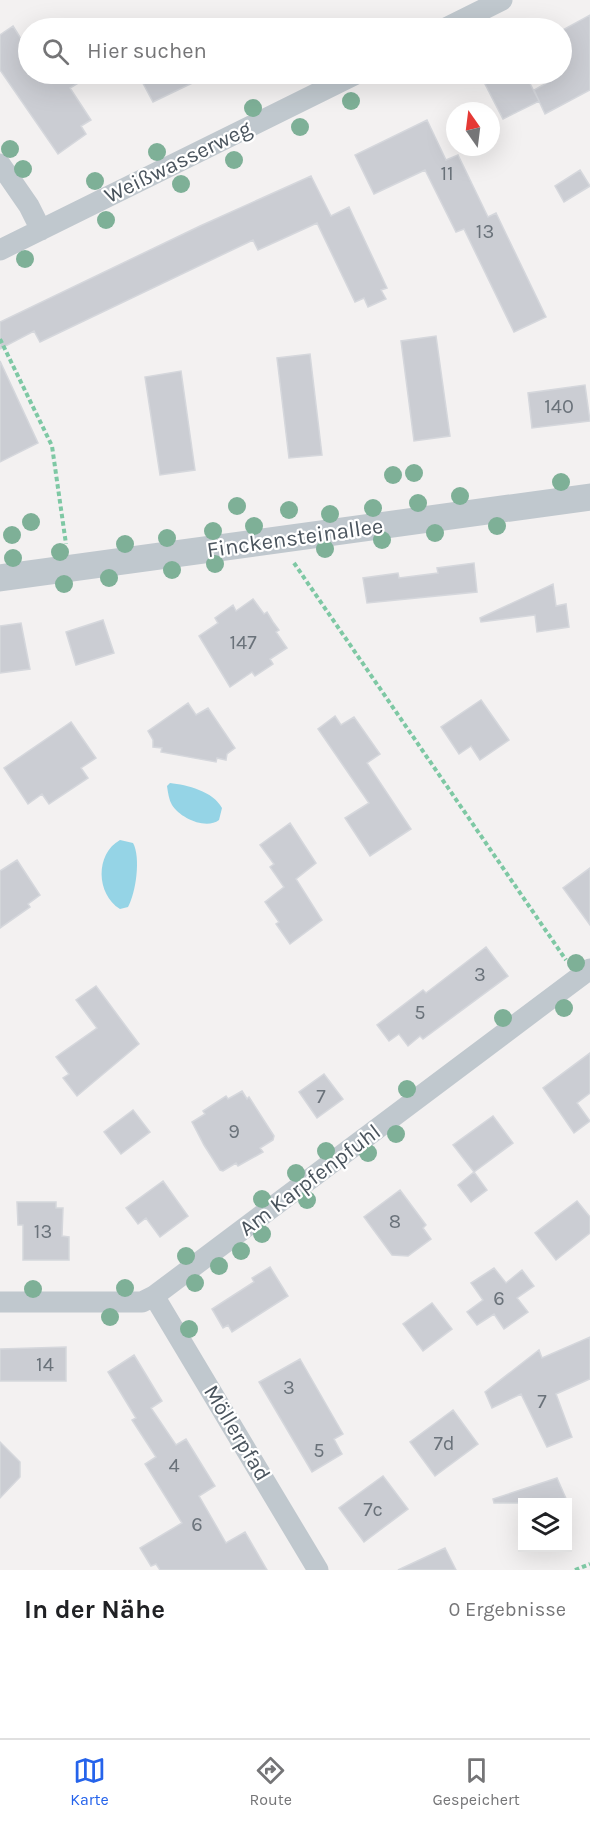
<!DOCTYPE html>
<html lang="de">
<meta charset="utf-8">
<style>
body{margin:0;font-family:Karla,sans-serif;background:#f6f6f6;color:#202124}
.controls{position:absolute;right:18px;bottom:18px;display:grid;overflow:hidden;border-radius:0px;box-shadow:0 6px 24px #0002}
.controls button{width:54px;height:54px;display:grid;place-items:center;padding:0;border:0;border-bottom:2px solid #e0e0e0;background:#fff;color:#202124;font:30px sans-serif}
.compass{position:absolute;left:446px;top:102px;width:54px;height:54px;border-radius:50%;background:#fff;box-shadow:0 6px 24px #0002;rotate:346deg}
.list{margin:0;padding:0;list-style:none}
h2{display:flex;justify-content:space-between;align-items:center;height:78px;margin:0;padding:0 24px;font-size:26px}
h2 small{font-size:20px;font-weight:400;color:#757577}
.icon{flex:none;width:33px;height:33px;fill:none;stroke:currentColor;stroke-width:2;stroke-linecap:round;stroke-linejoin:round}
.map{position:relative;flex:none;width:590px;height:1570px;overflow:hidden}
.search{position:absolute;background:#fff;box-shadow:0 6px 24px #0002;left:18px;right:18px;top:18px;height:66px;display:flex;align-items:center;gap:15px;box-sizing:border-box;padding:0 21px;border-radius:33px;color:#757577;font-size:22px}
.sheet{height:168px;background:#fff}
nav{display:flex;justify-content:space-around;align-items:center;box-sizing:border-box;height:84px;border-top:2px solid #e0e0e0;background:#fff;font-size:16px;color:#757577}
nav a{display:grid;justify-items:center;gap:3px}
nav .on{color:#2563eb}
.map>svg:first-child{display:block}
</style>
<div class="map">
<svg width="590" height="1570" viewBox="0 0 590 1570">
<rect width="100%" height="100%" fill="#f3f1f1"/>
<!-- water -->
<path fill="#95d4e6" d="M170,783C187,785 213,791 222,808L219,820C206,830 180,818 172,805C169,800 168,793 167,786Z
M120,840L133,843C141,857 136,893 128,907L120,909C96,894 95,854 120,840Z"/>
<!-- building -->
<path fill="#cbcdd3" stroke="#d5d7dc" stroke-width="1.5" d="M590,15V90L545,114L539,101L503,119L485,84L505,74H525L539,101L534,90L561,75V31Z
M13,26L28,50V74H93L70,88L91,120L81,126L86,134L58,154L0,70V35Z
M138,74H211L153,102Z
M427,120L446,160L458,155L488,217L496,213L546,317L514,332L464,229L456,232L425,170L374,194L355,155Z
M580,170L590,186L564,202L555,186Z
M311,176L331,216L349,207L387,288L381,290L386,299L368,307L364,298L355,302L317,223L258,250L253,240L40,342L34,331L0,349V322L200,226Z
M436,336L450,436L414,441L401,341Z
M310,354L322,455L289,458L277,358Z
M0,361L38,443L0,462Z
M181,371L195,470L160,475L145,377Z
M585,385L590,421L532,428L528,393Z
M474,563L477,592L367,603L363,578L398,573L399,578L438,573L437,568Z
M553,584L556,606L566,604L569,627L537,632L535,615L481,622L480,618Z
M253,599L264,614L267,612L273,622L279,630L276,632L287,648L270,659L273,664L255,676L252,672L230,687L199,636L218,623L215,618L233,605L236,611Z
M103,620L114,653L76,665L66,632Z
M21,623L30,669L0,673V626Z
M481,700L509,740L480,760L471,746L459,754L441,727Z
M188,703L196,715L208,708L235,748L227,754L226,760L217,758L216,762L161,752L162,748L153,747V740L148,731Z
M335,716L341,725L354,717L380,754L367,763L411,829L370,856L345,818L369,803L318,729Z
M71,722L96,758L81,768L88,778L49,804L42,794L28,804L4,768Z
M290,823L316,863L296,879L322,920L290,944L276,924L279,922L265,902L284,887L270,867L274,864L260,845Z
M17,860L40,895L28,904L30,907L0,928V871Z
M590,868V925L563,888Z
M486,947L508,976L423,1039L420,1036L408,1046L399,1034L389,1041L377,1025L423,990L426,993Z
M96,986L139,1044L77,1096L63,1078L69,1074L56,1057L97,1028L76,1000Z
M590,1053V1093L577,1103L590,1121L574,1133L543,1088Z
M324,1074L343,1099L317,1118L299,1092Z
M242,1091L247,1099L249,1097L274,1136L273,1140L260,1148L263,1152L238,1166L236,1163L223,1171L220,1170L204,1145L192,1122L205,1114L203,1111L226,1096L228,1099Z
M133,1110L150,1132L121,1154L104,1132Z
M493,1116L513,1143L474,1172L453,1145Z
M474,1172L487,1190L471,1202L458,1185Z
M163,1181L188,1216L160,1237L146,1218L138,1224L126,1208Z
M400,1190L426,1225L423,1228L431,1239L408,1256L392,1255L364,1217Z
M577,1201L590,1217V1233L556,1260L535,1233Z
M17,1202H56V1208H63L62,1236L69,1237V1260H23V1225H18Z
M270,1267L288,1296L232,1332L228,1325L223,1328L212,1309L254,1282L252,1278Z
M494,1268L506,1283L522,1270L534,1286L517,1298L528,1312L504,1329L494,1314L477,1325L467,1312L483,1300L471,1283Z
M432,1303L452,1329L423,1351L403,1324Z
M590,1337V1379L556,1394L572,1437L547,1447L521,1394L492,1408L485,1392L539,1350L542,1358Z
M66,1347V1381H0V1349Z
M134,1355L162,1401L151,1408L176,1445L186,1439L215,1486L199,1496L226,1543L245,1532L267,1570H160L156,1564L151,1566L140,1548L182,1523L145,1464L156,1457L132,1420L136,1418L108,1372Z
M300,1359L343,1434L334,1439L342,1454L312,1472L259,1382Z
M453,1410L478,1444L435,1476L410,1442Z
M0,1442L20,1462V1477L0,1498Z
M383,1476L408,1509L364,1542L339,1508Z
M557,1478L568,1503H494L493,1499Z
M445,1548L456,1570H398Z"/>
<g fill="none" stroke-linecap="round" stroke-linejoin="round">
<!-- path -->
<path stroke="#7ec8a4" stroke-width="4" stroke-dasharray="4.5 3" stroke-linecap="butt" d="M0,339L52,446L66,544
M294,563L566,960
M575,1570L590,1564"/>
<!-- minor -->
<path stroke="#c0c8ce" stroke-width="21" d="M446,28L502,0
M0,164L29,206L41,230
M0,250L356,74
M154,1296L318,1570
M0,1302H142L154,1296L590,969"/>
<!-- tertiary -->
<path stroke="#c0c8ce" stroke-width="27" d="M0,578L590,497"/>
</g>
<!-- trees -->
<g fill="#7eb097">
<circle cx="351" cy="101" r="9"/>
<circle cx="253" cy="108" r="9"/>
<circle cx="300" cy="127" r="9"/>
<circle cx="10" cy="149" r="9"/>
<circle cx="157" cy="152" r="9"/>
<circle cx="234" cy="160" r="9"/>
<circle cx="23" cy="169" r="9"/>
<circle cx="95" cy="181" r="9"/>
<circle cx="181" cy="184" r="9"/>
<circle cx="106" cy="220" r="9"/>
<circle cx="25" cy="259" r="9"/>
<circle cx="414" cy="473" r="9"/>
<circle cx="393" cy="475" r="9"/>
<circle cx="561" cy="482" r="9"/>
<circle cx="460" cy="496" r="9"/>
<circle cx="418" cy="503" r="9"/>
<circle cx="237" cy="506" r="9"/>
<circle cx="373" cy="508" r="9"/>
<circle cx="289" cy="510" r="9"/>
<circle cx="330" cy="514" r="9"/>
<circle cx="31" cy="522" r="9"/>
<circle cx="254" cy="526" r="9"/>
<circle cx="497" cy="526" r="9"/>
<circle cx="213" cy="531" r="9"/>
<circle cx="435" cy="533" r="9"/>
<circle cx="12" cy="535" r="9"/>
<circle cx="167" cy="538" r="9"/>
<circle cx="382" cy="540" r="9"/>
<circle cx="125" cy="544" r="9"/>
<circle cx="325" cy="549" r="9"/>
<circle cx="60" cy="552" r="9"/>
<circle cx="13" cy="558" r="9"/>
<circle cx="215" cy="564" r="9"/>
<circle cx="172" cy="570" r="9"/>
<circle cx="109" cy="578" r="9"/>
<circle cx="64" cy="584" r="9"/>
<circle cx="576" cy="963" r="9"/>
<circle cx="564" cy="1008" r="9"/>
<circle cx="503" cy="1018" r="9"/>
<circle cx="407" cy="1089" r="9"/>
<circle cx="396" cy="1134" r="9"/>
<circle cx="326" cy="1151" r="9"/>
<circle cx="368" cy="1153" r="9"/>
<circle cx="296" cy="1173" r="9"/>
<circle cx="262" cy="1199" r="9"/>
<circle cx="307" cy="1200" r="9"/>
<circle cx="262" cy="1234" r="9"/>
<circle cx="241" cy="1251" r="9"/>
<circle cx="186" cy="1256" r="9"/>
<circle cx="219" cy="1266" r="9"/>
<circle cx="195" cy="1283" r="9"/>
<circle cx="125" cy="1288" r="9"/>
<circle cx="33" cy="1289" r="9"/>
<circle cx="110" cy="1317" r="9"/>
<circle cx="189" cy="1329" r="9"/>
</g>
<g text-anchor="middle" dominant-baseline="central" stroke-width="4.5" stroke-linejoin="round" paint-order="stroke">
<!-- number labels -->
<g font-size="20" fill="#6a727a">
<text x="447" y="173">11</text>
<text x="485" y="231">13</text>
<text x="559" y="406">140</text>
<text x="243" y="642">147</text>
<text x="480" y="974">3</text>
<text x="420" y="1012">5</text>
<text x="321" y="1096">7</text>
<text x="234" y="1131">9</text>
<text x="395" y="1221">8</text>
<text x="43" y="1231">13</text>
<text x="499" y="1298">6</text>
<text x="45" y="1364">14</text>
<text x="289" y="1387">3</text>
<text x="542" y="1401">7</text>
<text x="444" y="1443">7d</text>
<text x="319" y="1450">5</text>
<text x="174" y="1465">4</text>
<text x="373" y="1509">7c</text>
<text x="197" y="1524">6</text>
</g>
<!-- street labels -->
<g font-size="22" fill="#4a545d" stroke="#fff">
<text transform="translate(178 162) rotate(-26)">Weißwasserweg</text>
<text transform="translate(295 538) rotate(-8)">Finckensteinallee</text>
<text transform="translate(310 1180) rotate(-37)">Am Karpfenpfuhl</text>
<text transform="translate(237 1433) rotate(59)">Möllerpfad</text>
</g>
</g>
</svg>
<div class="controls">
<button><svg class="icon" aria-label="layers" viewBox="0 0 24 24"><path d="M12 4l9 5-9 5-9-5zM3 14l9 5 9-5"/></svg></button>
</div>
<svg class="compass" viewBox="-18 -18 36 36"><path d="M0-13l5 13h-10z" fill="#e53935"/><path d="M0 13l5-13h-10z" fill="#757577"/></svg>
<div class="search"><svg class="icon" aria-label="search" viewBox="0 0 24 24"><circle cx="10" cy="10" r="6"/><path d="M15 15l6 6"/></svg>Hier suchen</div>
</div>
<section class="sheet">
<h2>In der Nähe<small>0 Ergebnisse</small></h2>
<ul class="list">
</ul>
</section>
<nav>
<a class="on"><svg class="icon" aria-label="map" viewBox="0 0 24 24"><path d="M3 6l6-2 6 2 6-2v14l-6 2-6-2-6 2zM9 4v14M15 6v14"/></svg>Karte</a>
<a><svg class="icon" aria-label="directions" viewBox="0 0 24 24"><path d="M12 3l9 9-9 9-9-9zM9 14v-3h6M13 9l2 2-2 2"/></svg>Route</a>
<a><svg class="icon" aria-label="saved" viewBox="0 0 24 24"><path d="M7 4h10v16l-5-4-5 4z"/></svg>Gespeichert</a>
</nav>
